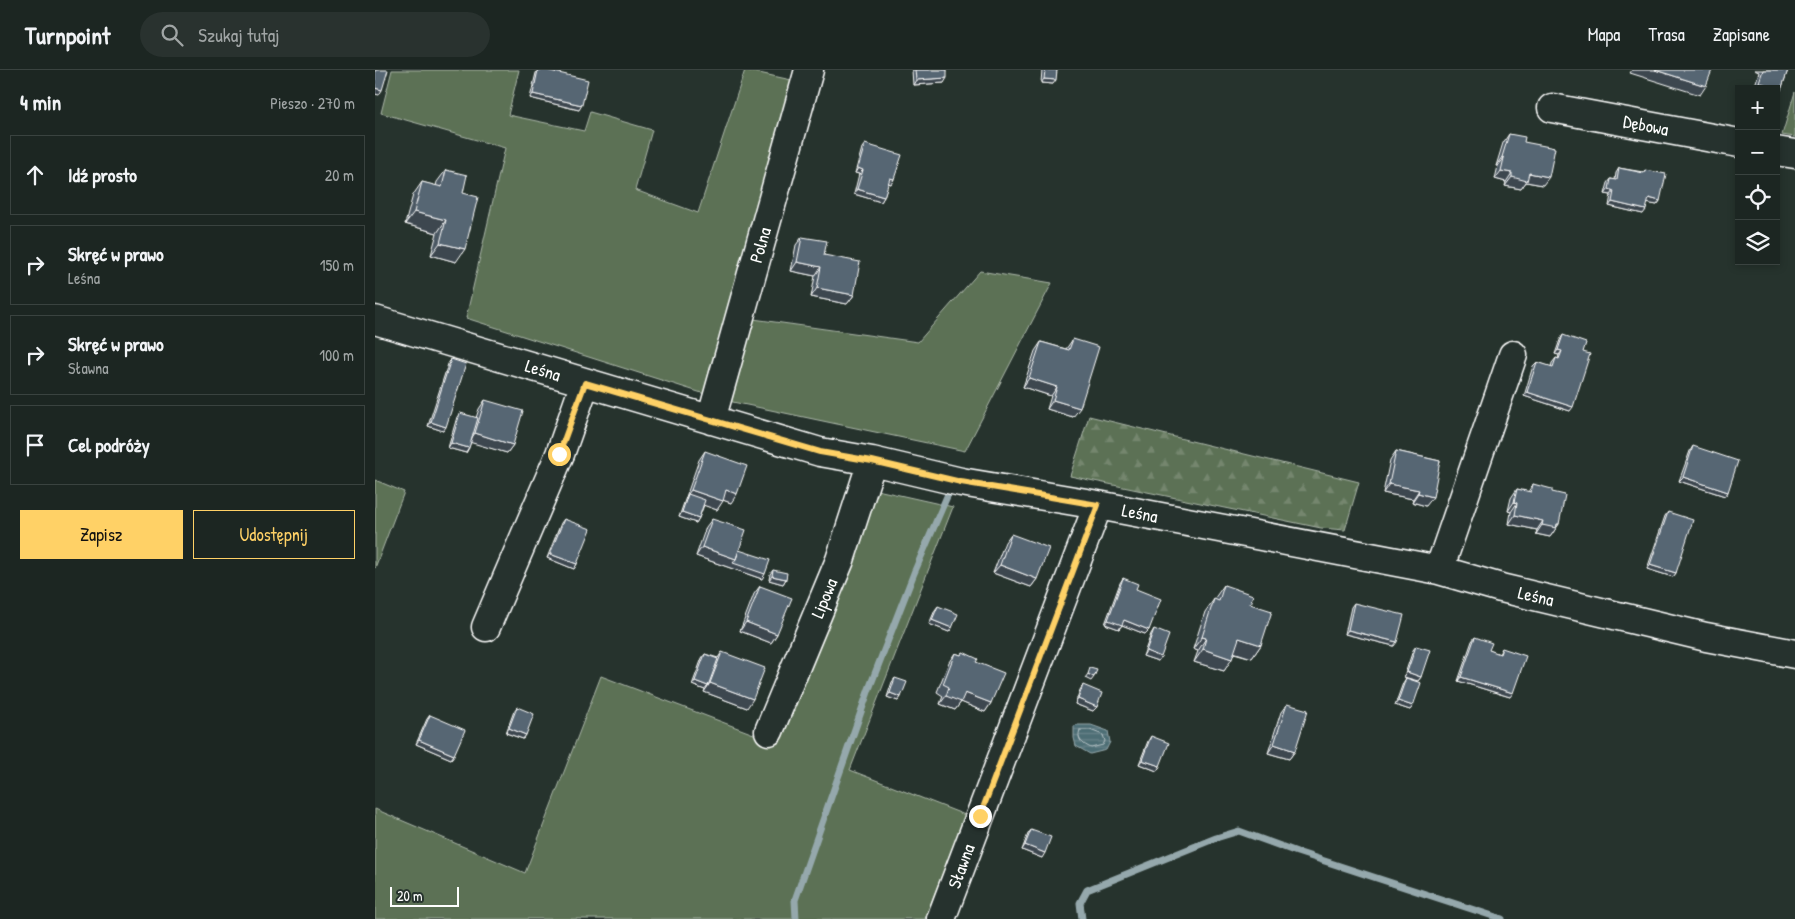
<!DOCTYPE html>
<html lang="pl">
<meta charset="utf-8">
<style>
body{margin:0;font-family:"Patrick Hand",sans-serif;background:#29322f;color:#f1f3f6}
.controls{position:absolute;right:15px;top:15px;display:grid;overflow:hidden;border-radius:0px;box-shadow:0 2px 8px #0003}
.controls button{width:45px;height:45px;display:grid;place-items:center;padding:0;border:0;border-bottom:1px solid #3a4340;background:#1c2622;color:#f1f3f6;font:25px sans-serif}
.scale{position:absolute;left:15px;bottom:12px;width:69px;box-sizing:border-box;padding-left:5px;border:2px solid #fff;border-top:0;font-size:14px;line-height:18px;white-space:nowrap;color:#fff;-webkit-text-stroke:4px #26332d;paint-order:stroke}
.stop{position:absolute;width:15px;height:15px;margin:-11px;border:4px solid #ffd166;border-radius:50%;background:#fff}
.stop.end{background:#ffd166;border-color:#fff;box-shadow:0 1px 5px #0008}
.list{margin:0;padding:0;list-style:none}
h2{display:flex;justify-content:space-between;align-items:center;height:65px;margin:0;padding:0 20px;font-size:21px}
h2 small{font-size:16px;font-weight:400;color:#a0a5a5}
.list li{display:grid;grid-template-columns:32px 1fr auto;gap:15px;align-items:center;box-sizing:border-box;height:80px;margin:0 10px 10px;padding:0 10px;border:1px solid #3a4340;border-radius:0px}
.list b{display:block;font-size:19px;white-space:nowrap}
.list p{margin:0;font-size:16px;white-space:nowrap;color:#a0a5a5}
.list em{font-size:16px;font-style:normal;color:#a0a5a5}
.actions{display:flex;gap:10px;padding:15px 20px}
.actions a{flex:1;padding:11px 0;border:1px solid #ffd166;border-radius:0px;text-align:center;font-size:18px;color:#ffd166}
.actions .main{background:#ffd166;color:#111}
.icon{flex:none;width:28px;height:28px;fill:none;stroke:currentColor;stroke-width:2;stroke-linecap:round;stroke-linejoin:round}
.map{position:relative;flex:none;width:1420px;height:849px;overflow:hidden}
header{display:flex;align-items:center;gap:30px;box-sizing:border-box;height:70px;padding:0 25px;background:#1c2622;border-bottom:1px solid #3a4340}
header strong{font-size:24px}
nav{display:flex;gap:28px;margin-inline-start:auto;font-size:18px}
.search{width:350px;height:45px;background:#29322f;display:flex;align-items:center;gap:12px;box-sizing:border-box;padding:0 18px;border-radius:28px;color:#a0a5a5;font-size:19px}
main{display:flex}
aside{flex:1;background:#1c2622}
.map>svg:first-child{display:block}
</style>
<header>
<strong>Turnpoint</strong>
<div class="search"><svg class="icon" aria-label="search" viewBox="0 0 24 24"><circle cx="10" cy="10" r="6"/><path d="M15 15l6 6"/></svg>Szukaj tutaj</div>
<nav><a>Mapa</a><a>Trasa</a><a>Zapisane</a></nav>
</header>
<main>
<aside>
<h2>4 min<small>Pieszo · 270 m</small></h2>
<ul class="list">
<li><svg class="icon" aria-label="ahead" viewBox="0 0 24 24"><path d="M12 20V5M6 11l6-6 6 6"/></svg><div><b>Idź prosto</b></div><em>20 m</em></li>
<li><svg class="icon" aria-label="right" viewBox="0 0 24 24"><path d="M7 20v-9h11M14 6l5 5-5 5"/></svg><div><b>Skręć w prawo</b><p>Leśna</p></div><em>150 m</em></li>
<li><svg class="icon" aria-label="right" viewBox="0 0 24 24"><path d="M7 20v-9h11M14 6l5 5-5 5"/></svg><div><b>Skręć w prawo</b><p>Sławna</p></div><em>100 m</em></li>
<li><svg class="icon" aria-label="arrive" viewBox="0 0 24 24"><path d="M6 21V4h12l-3 4 3 4H6"/></svg><div><b>Cel podróży</b></div></li>
</ul>
<div class="actions"><a class="main">Zapisz</a><a>Udostępnij</a></div>
</aside>
<div class="map">
<svg width="1420" height="849" viewBox="0 0 1420 849">
<defs>
<pattern id="forest-firs" width="22" height="20" patternUnits="userSpaceOnUse" patternTransform="scale(1.25)"><rect width="22" height="20" fill="#5b7155"/><path d="M5 1l3.5 6h-7zM16 11l3.5 6h-7z" fill="#74866e"/></pattern>
<pattern id="water-rules" width="6" height="5" patternUnits="userSpaceOnUse" patternTransform="scale(1.25)"><rect width="6" height="5" fill="#4e6e75"/><path d="M0 2.5h6" fill="none" stroke="#69848a"/></pattern>
</defs>
<rect width="100%" height="100%" fill="#26332d"/>
<filter id="ink" filterUnits="userSpaceOnUse"><feTurbulence type="fractalNoise" baseFrequency=".02" numOctaves="2"/><feDisplacementMap in="SourceGraphic" scale="10" xChannelSelector="R" yChannelSelector="G"/><feConvolveMatrix kernelMatrix="1 2 1 2 8 2 1 2 1" color-interpolation-filters="sRGB"/></filter>
<g filter="url(#ink)">
<!-- grass -->
<path fill="#5b7155" stroke="#adb8aa" d="M17,0H144L133,45L209,61L215,42L277,60L260,120L323,143L370,0L421,11L330,324L91,248L130,78L6,43Z
M1420,22V67L1407,65Z
M605,201L677,213L590,381L353,331L371,248L543,272Z
M0,410L29,422L0,498Z
M502,420L578,437L475,700L590,745L550,849H0V739L150,803L226,606L397,671Z"/>
<!-- forest -->
<path fill="url(#forest-firs)" stroke="#adb8aa" d="M714,346L984,412L970,460L946,458L695,406Z"/>
<!-- water -->
<path fill="url(#water-rules)" stroke="#95a8ac" d="M702,655H716L733,661L735,672L731,680L715,684L701,676L699,668V656Z"/>
<g fill="none" stroke-linecap="round" stroke-linejoin="round">
<!-- shore -->
<path stroke="#b8c5c8" stroke-width="1" d="M705,660H715L728,665L730,671L728,675L716,678C708,674 701,670 705,660Z"/>
<!-- stream -->
<path stroke="#95a8ac" stroke-width="7" d="M421,849L420,830L494,619L539,503L573,424
M707,849L705,833L712,820L841,768L864,761L922,782L1127,849"/>
<!-- minor casing -->
<g stroke="#fff" stroke-width="31">
<path id="minor" d="M1177,38L1364,73
M1401,81L1420,84
M0,250L445,382L497,391L586,412L723,435L1064,500L1126,518L1331,567L1420,584
M336,350L434,0
M1064,500L1138,285
M111,557L185,384L210,313
M394,661L465,490L497,391
M566,849L723,435"/>
</g>
<!-- minor -->
<use href="#minor" stroke="#26332d" stroke-width="28"/>
</g>
<!-- wall -->
<path fill="#4b5863" stroke="#fff" d="M163,0H171L204,40L155,28L161,3Z
M537,0H572L569,13L538,15Z
M667,0H682L678,14L666,13Z
M1379,0H1413L1406,20L1401,27V19H1379L1384,2Z
M1134,64L1149,72L1168,115L1151,112L1146,119L1130,116L1131,112L1120,109L1123,96H1121L1128,73Z
M490,74L519,109L516,114L513,113L509,127L506,132L479,124L484,104L480,103L487,78Z
M1244,98L1268,102L1270,100L1285,131L1282,135L1272,133L1268,144L1234,136L1236,125L1230,124L1233,113L1236,109L1240,110L1241,103Z
M71,100L88,123L81,192L56,185L62,163L30,154L38,125L47,112L61,116L62,112Z
M427,167L449,185L479,225L472,234L436,227L440,206L416,201L421,175Z
M1188,265L1208,282L1195,341L1149,326L1158,296L1162,292L1176,297L1177,293L1181,288L1183,289L1184,285L1180,284L1185,270Z
M698,269V347L672,339L676,326L648,317L660,281L666,272L691,279Z
M76,289L68,361L53,356L73,294Z
M110,330L138,375L132,383L96,372L91,383L73,378L82,347L85,343L101,348L104,339Z
M1318,376L1353,422L1350,426L1304,411L1315,381Z
M330,381L356,433L348,430L342,440L329,435L324,448L321,453L304,447L324,390Z
M1021,381L1065,391L1051,436L1037,432L1038,429L1008,423L1015,390Z
M1158,414L1177,422L1184,454L1175,467L1161,464L1162,460L1134,454L1136,442L1133,441L1136,428L1142,419L1153,422Z
M1293,442L1301,503L1298,507L1272,499L1290,446Z
M189,449L202,494L199,499L172,488L186,453Z
M337,449L364,480L387,509L321,486L331,457Z
M636,464L662,509L656,517L618,503L630,472Z
M398,500L411,509L408,514L394,510L395,504Z
M748,508L761,519L774,560L770,564L747,555L744,559L730,554L745,513Z
M849,515L875,534L886,575L877,588L859,583L849,601L819,592L823,581L818,579L830,542Z
M385,516L402,564L396,573L365,561L379,524Z
M979,533L1019,576L970,564L976,537Z
M563,536L577,558L574,562L554,554L560,540Z
M779,559L783,591L768,586L776,564Z
M1100,567L1114,580L1124,584L1127,578L1135,627L1083,611L1097,571Z
M1041,576L1046,607L1043,611L1029,607L1038,580Z
M347,582L372,638L329,622L330,620L317,615L327,588L330,584L343,588Z
M588,582L601,592L616,633L610,642L586,632L580,640L565,634L568,626L562,622L574,592L580,583L586,585Z
M520,608L526,627L523,631L512,627L517,612Z
M1031,608L1038,636L1035,640L1020,635L1028,613Z
M708,615L718,641L700,634L705,620Z
M912,634L920,681L914,689L893,683L906,642Z
M142,637L151,665L148,669L131,663L139,641Z
M55,645L79,685L76,689L41,674L52,649Z
M776,666L785,696L782,701L764,694L773,671Z
M656,760L667,788L647,780L653,764Z"/>
<!-- shaded-wall -->
<path fill="#3d4750" stroke="#fff" d="M1257,0H1280L1331,16L1325,25L1255,3Z
M572,8L569,13L538,15L541,10Z
M669,9L681,10L678,14L666,13Z
M1384,12L1406,20L1401,27V19H1380Z
M0,18L7,20L4,25L0,24Z
M158,24L207,35L204,40L155,28Z
M1127,87L1129,88L1123,96H1121Z
M483,98L488,100L484,104L480,103Z
M1126,101L1137,103L1131,112L1120,109Z
M1154,103L1174,107L1168,115L1151,112L1146,119L1130,116L1137,107Z
M515,108L519,109L516,114L512,112Z
M482,119L509,127L506,132L479,124Z
M1234,119L1239,121L1236,125L1230,124Z
M1274,128L1285,131L1282,135L1270,133Z
M1237,132L1271,140L1268,144L1234,136Z
M39,142L71,150L62,163L30,154Z
M65,173L90,179L81,192L56,185Z
M422,192L446,197L440,206L416,201Z
M442,218L479,225L472,234L436,227Z
M1183,280L1187,281L1184,285L1180,284Z
M654,308L682,317L676,326L648,317Z
M1152,322L1198,337L1195,341L1149,326Z
M678,330L705,338L698,347L672,339Z
M56,352L71,357L68,361L53,356Z
M100,363L138,375L132,383L94,372Z
M76,373L94,378L91,383L73,378Z
M1308,407L1353,422L1350,426L1304,411Z
M1014,414L1044,420L1038,429L1008,423Z
M316,420L348,431L342,440L311,429L313,424Z
M351,420L362,424L356,433L345,429Z
M1043,423L1058,427L1051,436L1037,432Z
M1139,432L1142,433L1136,442L1133,441Z
M307,442L324,448L321,453L304,447Z
M1140,445L1168,451L1162,460L1134,454Z
M1182,454H1184L1175,467L1161,464L1167,455Z
M327,477L361,489L390,504L387,509L321,486Z
M175,484L202,494L199,499L172,488Z
M625,495L662,509L656,517L618,503Z
M1275,495L1301,503L1298,507L1272,499Z
M397,506L411,509L408,514L394,510Z
M557,550L577,558L574,562L554,554Z
M733,550H749L774,560L770,564L747,555L744,559L730,554Z
M371,552L402,564L396,573L365,561Z
M973,560L1022,572L1019,576L970,564Z
M827,567L831,568L823,581L818,579Z
M864,568L886,575L877,588L855,581Z
M828,579L857,589L849,601L819,592Z
M771,581L786,587L783,591L768,586Z
M1032,602L1046,607L1043,611L1029,607Z
M713,604L719,607L716,611L710,608Z
M1086,607L1138,623L1135,627L1083,611Z
M320,611L333,616L330,620L317,615Z
M335,613L378,629L372,638L329,622Z
M515,623L526,627L523,631L512,627Z
M590,623L616,633L610,642L586,632L580,640L565,634L571,626Z
M703,629L722,637L718,641L700,634Z
M1023,631L1038,636L1035,640L1020,635Z
M134,658L151,665L148,669L131,663Z
M44,670L79,685L76,689L41,674Z
M899,674L920,681L914,689L893,683Z
M767,690L785,696L782,701L764,694Z
M650,775L670,783L667,788L647,780Z"/>
<!-- building -->
<path fill="#576673" stroke="#fff" d="M0,0H13L7,20L0,18Z
M163,0H171L213,10L207,35L158,24Z
M540,0H572V8L541,10Z
M670,0H682L681,10L669,9Z
M1280,0H1337L1331,16Z
M1388,0H1413L1406,20L1384,12Z
M1134,64L1150,67L1149,72L1180,78L1174,107L1154,103L1152,111L1137,107V103L1126,101L1129,88L1127,87Z
M490,74L527,85L519,109L515,108L509,127L482,119L488,100L483,98Z
M1244,98L1269,103L1270,100L1291,104L1285,131L1274,128L1271,140L1237,132L1239,121L1234,119L1236,109L1242,110Z
M71,100L92,105L88,123L103,127L90,179L65,173L71,150L39,142L47,112L67,117Z
M427,167L452,171L449,185L485,192L479,225L442,218L446,197L422,192Z
M1188,265L1211,273L1208,282L1215,284L1198,337L1152,322L1162,292L1178,297L1181,288L1184,289L1187,281L1183,280Z
M698,269L724,277L705,338L678,330L682,317L654,308L666,272L694,280Z
M76,289L91,294L71,357L56,352Z
M110,330L148,341L138,375L100,363Z
M85,343L103,348L94,378L76,373Z
M1318,376L1363,391L1353,422L1308,407Z
M330,381L372,396L362,424L351,420L348,431L316,420Z
M1021,381L1065,391L1058,427L1043,423L1044,420L1014,414Z
M1158,414L1177,419V422L1190,425L1184,454H1182L1181,458L1167,455L1168,451L1140,445L1142,433L1139,432L1142,419L1156,422Z
M313,424L330,430L324,448L307,442Z
M1293,442L1318,450L1301,503L1275,495Z
M189,449L216,459L202,494L175,484Z
M337,449L371,460L361,489L327,477Z
M636,464L674,478L662,509L625,495Z
M364,480L395,490L390,504L358,493L361,489Z
M398,500L412,503L411,509L397,506Z
M748,508L763,514L761,519L786,529L774,560L749,550L747,555L733,550Z
M849,515L878,525L875,534L897,541L886,575L864,568L857,589L828,579L831,568L827,567L839,529L844,531Z
M385,516L417,528L402,564L371,552Z
M979,533L1029,545L1022,572L973,560Z
M563,536L583,544L577,558L557,550Z
M779,559L794,565L786,587L771,581Z
M1100,567L1117,573L1114,580L1125,584L1127,578L1151,586L1138,623L1086,607Z
M1041,576L1055,580L1046,607L1032,602Z
M347,582L390,598L378,629L335,613Z
M588,582L603,589L601,592L629,603L616,633L590,623L586,632L571,626L574,617L568,614L580,583L586,585Z
M330,584L343,589L333,616L320,611Z
M715,598L722,600L719,607L713,604Z
M520,608L532,612L526,627L515,623Z
M1031,608L1046,613L1038,636L1023,631Z
M708,615L727,623L722,637L703,629Z
M912,634L933,640L920,681L899,674Z
M142,637L159,644L151,665L134,658Z
M55,645L90,660L79,685L44,670Z
M776,666L794,673L785,696L767,690Z
M656,760L676,767L670,783L650,775Z"/>
</g>
<g fill="none" stroke-linecap="round" stroke-linejoin="round" filter="url(#ink)">
<!-- route -->
<path stroke="#ffd166" stroke-width="6" d="M184,384L210,313L445,382L497,391L586,412L723,435L605,746"/>
</g>
<g text-anchor="middle" dominant-baseline="central" stroke-width="4" stroke-linejoin="round" paint-order="stroke">
<!-- street labels -->
<g font-size="18" fill="#fff" stroke="#26332d">
<text transform="translate(1271 55) rotate(11)">Dębowa</text>
<text transform="translate(385 175) rotate(-74)">Polna</text>
<text transform="translate(168 300) rotate(17)">Leśna</text>
<text transform="translate(765 443) rotate(11)">Leśna</text>
<text transform="translate(1161 526) rotate(13)">Leśna</text>
<text transform="translate(449 528) rotate(-68)">Lipowa</text>
<text transform="translate(586 796) rotate(-70)">Sławna</text>
</g>
</g>
</svg>
<div class="controls">
<button>+</button>
<button>−</button>
<button><svg class="icon" aria-label="locate" viewBox="0 0 24 24"><circle cx="12" cy="12" r="6"/><path d="M12 2v4M12 18v4M2 12h4M18 12h4"/></svg></button>
<button><svg class="icon" aria-label="layers" viewBox="0 0 24 24"><path d="M12 4l9 5-9 5-9-5zM3 14l9 5 9-5"/></svg></button>
</div>
<div class="scale">20 m</div>
<div class="stop" style="left:184px;top:384px"></div>
<div class="stop end" style="left:605px;top:746px"></div>
</div>
</main>
